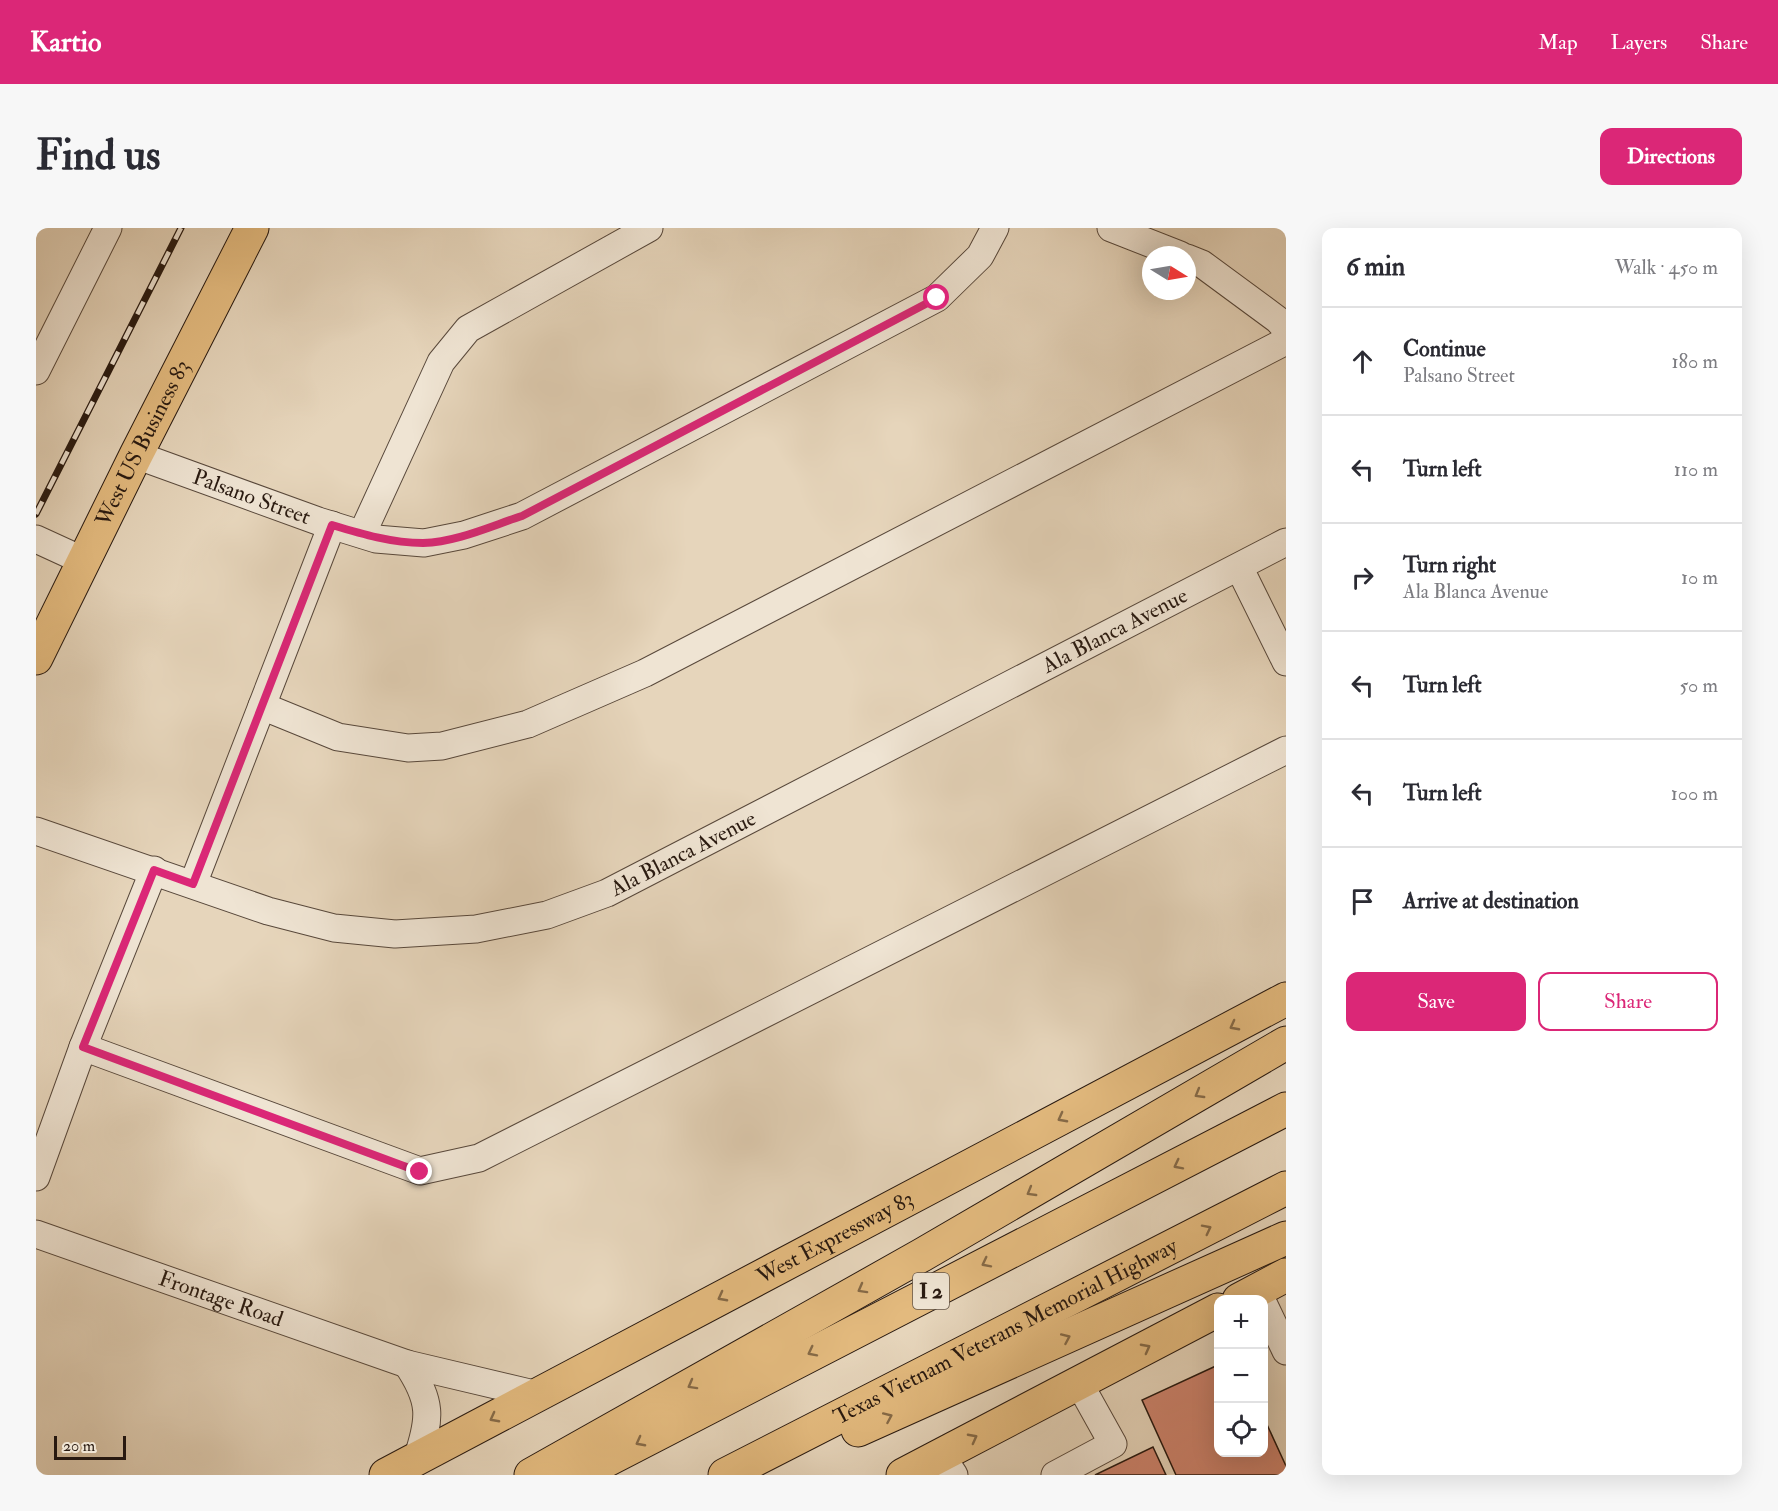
<!DOCTYPE html>
<meta charset="utf-8">
<style>
body{margin:0;font-family:"IM FELL Double Pica",serif;background:#f7f7f7;color:#2b2b33}
.controls{position:absolute;right:18px;bottom:18px;display:grid;overflow:hidden;border-radius:12px;box-shadow:0 6px 24px #0002}
.controls button{width:54px;height:54px;display:grid;place-items:center;padding:0;border:0;border-bottom:2px solid #e1e1e2;background:#fff;color:#2b2b33;font:30px sans-serif}
.compass{position:absolute;left:1106px;top:18px;width:54px;height:54px;border-radius:50%;background:#fff;box-shadow:0 6px 24px #0002;rotate:101deg}
.scale{position:absolute;left:18px;bottom:15px;width:72px;box-sizing:border-box;padding-left:6px;border:3px solid #281910;border-top:0;font-size:16px;line-height:21px;white-space:nowrap;color:#281910;-webkit-text-stroke:4px #efe4d3;paint-order:stroke}
.stop{position:absolute;width:18px;height:18px;margin:-14px;border:4px solid #db2777;border-radius:50%;background:#fff}
.stop.end{background:#db2777;border-color:#fff;box-shadow:0 2px 6px #0008}
.list{margin:0;padding:0;list-style:none}
h2{display:flex;justify-content:space-between;align-items:center;height:78px;margin:0;padding:0 24px;font-size:26px}
h2 small{font-size:20px;font-weight:400;color:#7c7c81}
.list li{display:grid;grid-template-columns:39px 1fr auto;gap:18px;align-items:center;box-sizing:border-box;height:108px;padding:0 24px;border-top:2px solid #e1e1e2}
.list b{display:block;font-size:22px;white-space:nowrap}
.list p{margin:0;font-size:20px;white-space:nowrap;color:#7c7c81}
.list em{font-size:20px;font-style:normal;color:#7c7c81}
.actions{display:flex;gap:12px;padding:18px 24px}
.actions a{flex:1;padding:14px 0;border:2px solid #db2777;border-radius:12px;text-align:center;font-size:21px;color:#db2777}
.actions .main{background:#db2777;color:#fff}
.icon{flex:none;width:33px;height:33px;fill:none;stroke:currentColor;stroke-width:2;stroke-linecap:round;stroke-linejoin:round}
.map{position:relative;flex:none;width:1250px;height:1247px;overflow:hidden;border-radius:12px}
header{display:flex;align-items:center;gap:36px;box-sizing:border-box;height:84px;padding:0 30px;background:#db2777;color:#fff}
header strong{font-size:28px}
nav{display:flex;gap:33px;margin-inline-start:auto;font-size:21px}
.intro{display:flex;align-items:center;justify-content:space-between;box-sizing:border-box;height:144px;padding:0 36px}
h1{margin:0;font-size:42px}
.button{padding:15px 27px;border-radius:12px;background:#db2777;color:#fff;font-size:21px;font-weight:700}
main{display:flex;gap:36px;padding:0 36px}
aside{flex:1;background:#fff;border-radius:12px;box-shadow:0 6px 24px #0002}
.map>svg:first-child{display:block}
</style>
<header>
<strong>Kartio</strong>
<nav><a>Map</a><a>Layers</a><a>Share</a></nav>
</header>
<div class="intro"><h1>Find us</h1><a class="button">Directions</a></div>
<main>
<div class="map">
<svg width="1250" height="1247" viewBox="0 0 1250 1247">
<rect width="100%" height="100%" fill="#e6d5bb"/>
<filter id="stains"><feTurbulence type="fractalNoise" baseFrequency=".00333" numOctaves="4"/><feColorMatrix values="0 0 0 0 .2 0 0 0 0 .09 0 0 0 0 .02 0 0 0 .5 -.17"/></filter>
<radialGradient id="worn" r=".72"><stop offset=".6" stop-color="#630" stop-opacity="0"/><stop offset="1" stop-color="#630" stop-opacity=".3"/></radialGradient>
<!-- building -->
<path fill="#cd846e" stroke="#281910" stroke-width="1.5" d="M1182,1137V1224H1228V1190L1250,1238V1247H1140L1106,1172Z
M1117,1219L1130,1247H1059Z"/>
<g fill="none" stroke-linecap="round" stroke-linejoin="round">
<!-- minor casing -->
<g stroke="#58483b" stroke-width="29">
<g id="minor">
<path d="M1075,0L1144,27"/>
<path d="M1151,30L1166,36L1242,92L1250,101"/>
<path d="M0,143L72,0"/>
<path id="s1" d="M100,227L282,293L340,311L388,315L428,307L486,288L901,70L944,28L959,0"/>
<path d="M326,306L405,134L432,101L613,0"/>
<path d="M0,311L48,333"/>
<path d="M1203,339L1250,434"/>
<path d="M226,478L302,509L372,520L406,518L492,496L609,445L1250,113"/>
<path id="s2" d="M0,603L232,683L298,700L359,706L440,701L511,687L571,665L1250,314"/>
<path d="M157,656L296,297"/>
<path d="M47,819L384,943L443,930L1250,522"/>
<path d="M0,949L47,819L118,642"/>
<path id="s3" d="M0,1006L371,1136L502,1167"/>
<path d="M1228,1077L1250,1123"/>
<path d="M371,1136C396,1173 395,1190 381,1231"/>
<path d="M905,1227L918,1247"/>
<path d="M1019,1247L1077,1216L1043,1155"/>
</g>
</g>
<!-- major casing -->
<g stroke="#281910" stroke-width="35">
<g id="major">
<path id="s4" d="M0,430L100,227L216,0"/>
<path d="M1203,1072L1250,1047"/>
<path id="s5" d="M350,1247L1250,771"/>
<path d="M867,1247L1182,1082"/>
</g>
</g>
<!-- highway casing -->
<g stroke="#281910" stroke-width="35">
<g id="highway">
<path d="M822,1202L1250,1010"/>
<path d="M495,1247L886,1027L1250,815"/>
<path d="M542,1247L1250,881"/>
<path id="s6" d="M689,1247L1250,960"/>
</g>
</g>
<!-- minor -->
<use href="#minor" stroke="#efe4d3" stroke-width="27"/>
<!-- major -->
<use href="#major" stroke="#e3ba7e" stroke-width="33"/>
<!-- highway -->
<use href="#highway" stroke="#e3ba7e" stroke-width="33"/>
<!-- rail casing -->
<g stroke="#281910" stroke-width="7">
<path id="rail" d="M0,286L145,0"/>
</g>
<!-- rail -->
<use href="#rail" stroke="#efe4d3" stroke-width="4.5" stroke-dasharray="14" stroke-linecap="butt"/>
</g>
<!-- one-way arrows -->
<defs><path id="oneway-chevron" d="M-2-3.5L2.5 0L-2 3.5" fill="none" stroke-width="1.6" stroke-linecap="round" stroke-linejoin="round" transform="scale(1.5)"/></defs>
<g stroke="#866a47">
<use href="#oneway-chevron" transform="translate(1198 798) rotate(152)"/>
<use href="#oneway-chevron" transform="translate(1163 866) rotate(150)"/>
<use href="#oneway-chevron" transform="translate(1026 890) rotate(152)"/>
<use href="#oneway-chevron" transform="translate(1142 937) rotate(153)"/>
<use href="#oneway-chevron" transform="translate(995 964) rotate(150)"/>
<use href="#oneway-chevron" transform="translate(1171 1001) rotate(-27)"/>
<use href="#oneway-chevron" transform="translate(950 1035) rotate(153)"/>
<use href="#oneway-chevron" transform="translate(826 1061) rotate(151)"/>
<use href="#oneway-chevron" transform="translate(686 1069) rotate(152)"/>
<use href="#oneway-chevron" transform="translate(1030 1110) rotate(-24)"/>
<use href="#oneway-chevron" transform="translate(1110 1120) rotate(-28)"/>
<use href="#oneway-chevron" transform="translate(776 1124) rotate(153)"/>
<use href="#oneway-chevron" transform="translate(656 1157) rotate(151)"/>
<use href="#oneway-chevron" transform="translate(852 1189) rotate(-24)"/>
<use href="#oneway-chevron" transform="translate(458 1190) rotate(152)"/>
<use href="#oneway-chevron" transform="translate(937 1210) rotate(-28)"/>
<use href="#oneway-chevron" transform="translate(604 1214) rotate(152)"/>
</g>
<g fill="none" stroke-linecap="round" stroke-linejoin="round">
<!-- route -->
<path stroke="#db2777" stroke-width="8" d="M384,944L47,819L118,642L157,656L296,297C326,306 356,315 387,315C421,314 455,298 486,288L901,70"/>
</g>
<g text-anchor="middle" dominant-baseline="central" stroke-width="4.5" stroke-linejoin="round" paint-order="stroke">
<!-- shield labels -->
<rect fill="#efe4d3" stroke="#64564a" stroke-width="1.5" x="877" y="1045" width="36" height="36" rx="4.5"/>
<g font-size="21" font-weight="bold" fill="#281910">
<text x="895" y="1063">I 2</text>
</g>
<!-- street labels -->
<g font-size="22" fill="#281910" stroke="#efe4d3">
<text stroke="none"><textPath href="#s4" startOffset="240">West US Business 83</textPath></text>
<text stroke="none"><textPath href="#s1" startOffset="123">Palsano Street</textPath></text>
<text stroke="none"><textPath href="#s2" startOffset="1164">Ala Blanca Avenue</textPath></text>
<text stroke="none"><textPath href="#s2" startOffset="678">Ala Blanca Avenue</textPath></text>
<text stroke="none"><textPath href="#s5" startOffset="508">West Expressway 83</textPath></text>
<text stroke="none"><textPath href="#s3" startOffset="196">Frontage Road</textPath></text>
<text stroke="none"><textPath href="#s6" startOffset="315">Texas Vietnam Veterans Memorial Highway</textPath></text>
</g>
</g>
<rect width="100%" height="100%" filter="url(#stains)"/>
<rect width="100%" height="100%" fill="url(#worn)"/>
</svg>
<div class="controls">
<button>+</button>
<button>−</button>
<button><svg class="icon" aria-label="locate" viewBox="0 0 24 24"><circle cx="12" cy="12" r="6"/><path d="M12 2v4M12 18v4M2 12h4M18 12h4"/></svg></button>
</div>
<svg class="compass" viewBox="-18 -18 36 36"><path d="M0-13l5 13h-10z" fill="#e53935"/><path d="M0 13l5-13h-10z" fill="#7c7c81"/></svg>
<div class="scale">20 m</div>
<div class="stop" style="left:901px;top:70px"></div>
<div class="stop end" style="left:384px;top:944px"></div>
</div>
<aside>
<h2>6 min<small>Walk · 450 m</small></h2>
<ul class="list">
<li><svg class="icon" aria-label="ahead" viewBox="0 0 24 24"><path d="M12 20V5M6 11l6-6 6 6"/></svg><div><b>Continue</b><p>Palsano Street</p></div><em>180 m</em></li>
<li><svg class="icon" aria-label="left" viewBox="0 0 24 24"><path d="M17 20v-9H6M10 6l-5 5 5 5"/></svg><div><b>Turn left</b></div><em>110 m</em></li>
<li><svg class="icon" aria-label="right" viewBox="0 0 24 24"><path d="M7 20v-9h11M14 6l5 5-5 5"/></svg><div><b>Turn right</b><p>Ala Blanca Avenue</p></div><em>10 m</em></li>
<li><svg class="icon" aria-label="left" viewBox="0 0 24 24"><path d="M17 20v-9H6M10 6l-5 5 5 5"/></svg><div><b>Turn left</b></div><em>50 m</em></li>
<li><svg class="icon" aria-label="left" viewBox="0 0 24 24"><path d="M17 20v-9H6M10 6l-5 5 5 5"/></svg><div><b>Turn left</b></div><em>100 m</em></li>
<li><svg class="icon" aria-label="arrive" viewBox="0 0 24 24"><path d="M6 21V4h12l-3 4 3 4H6"/></svg><div><b>Arrive at destination</b></div></li>
</ul>
<div class="actions"><a class="main">Save</a><a>Share</a></div>
</aside>
</main>
